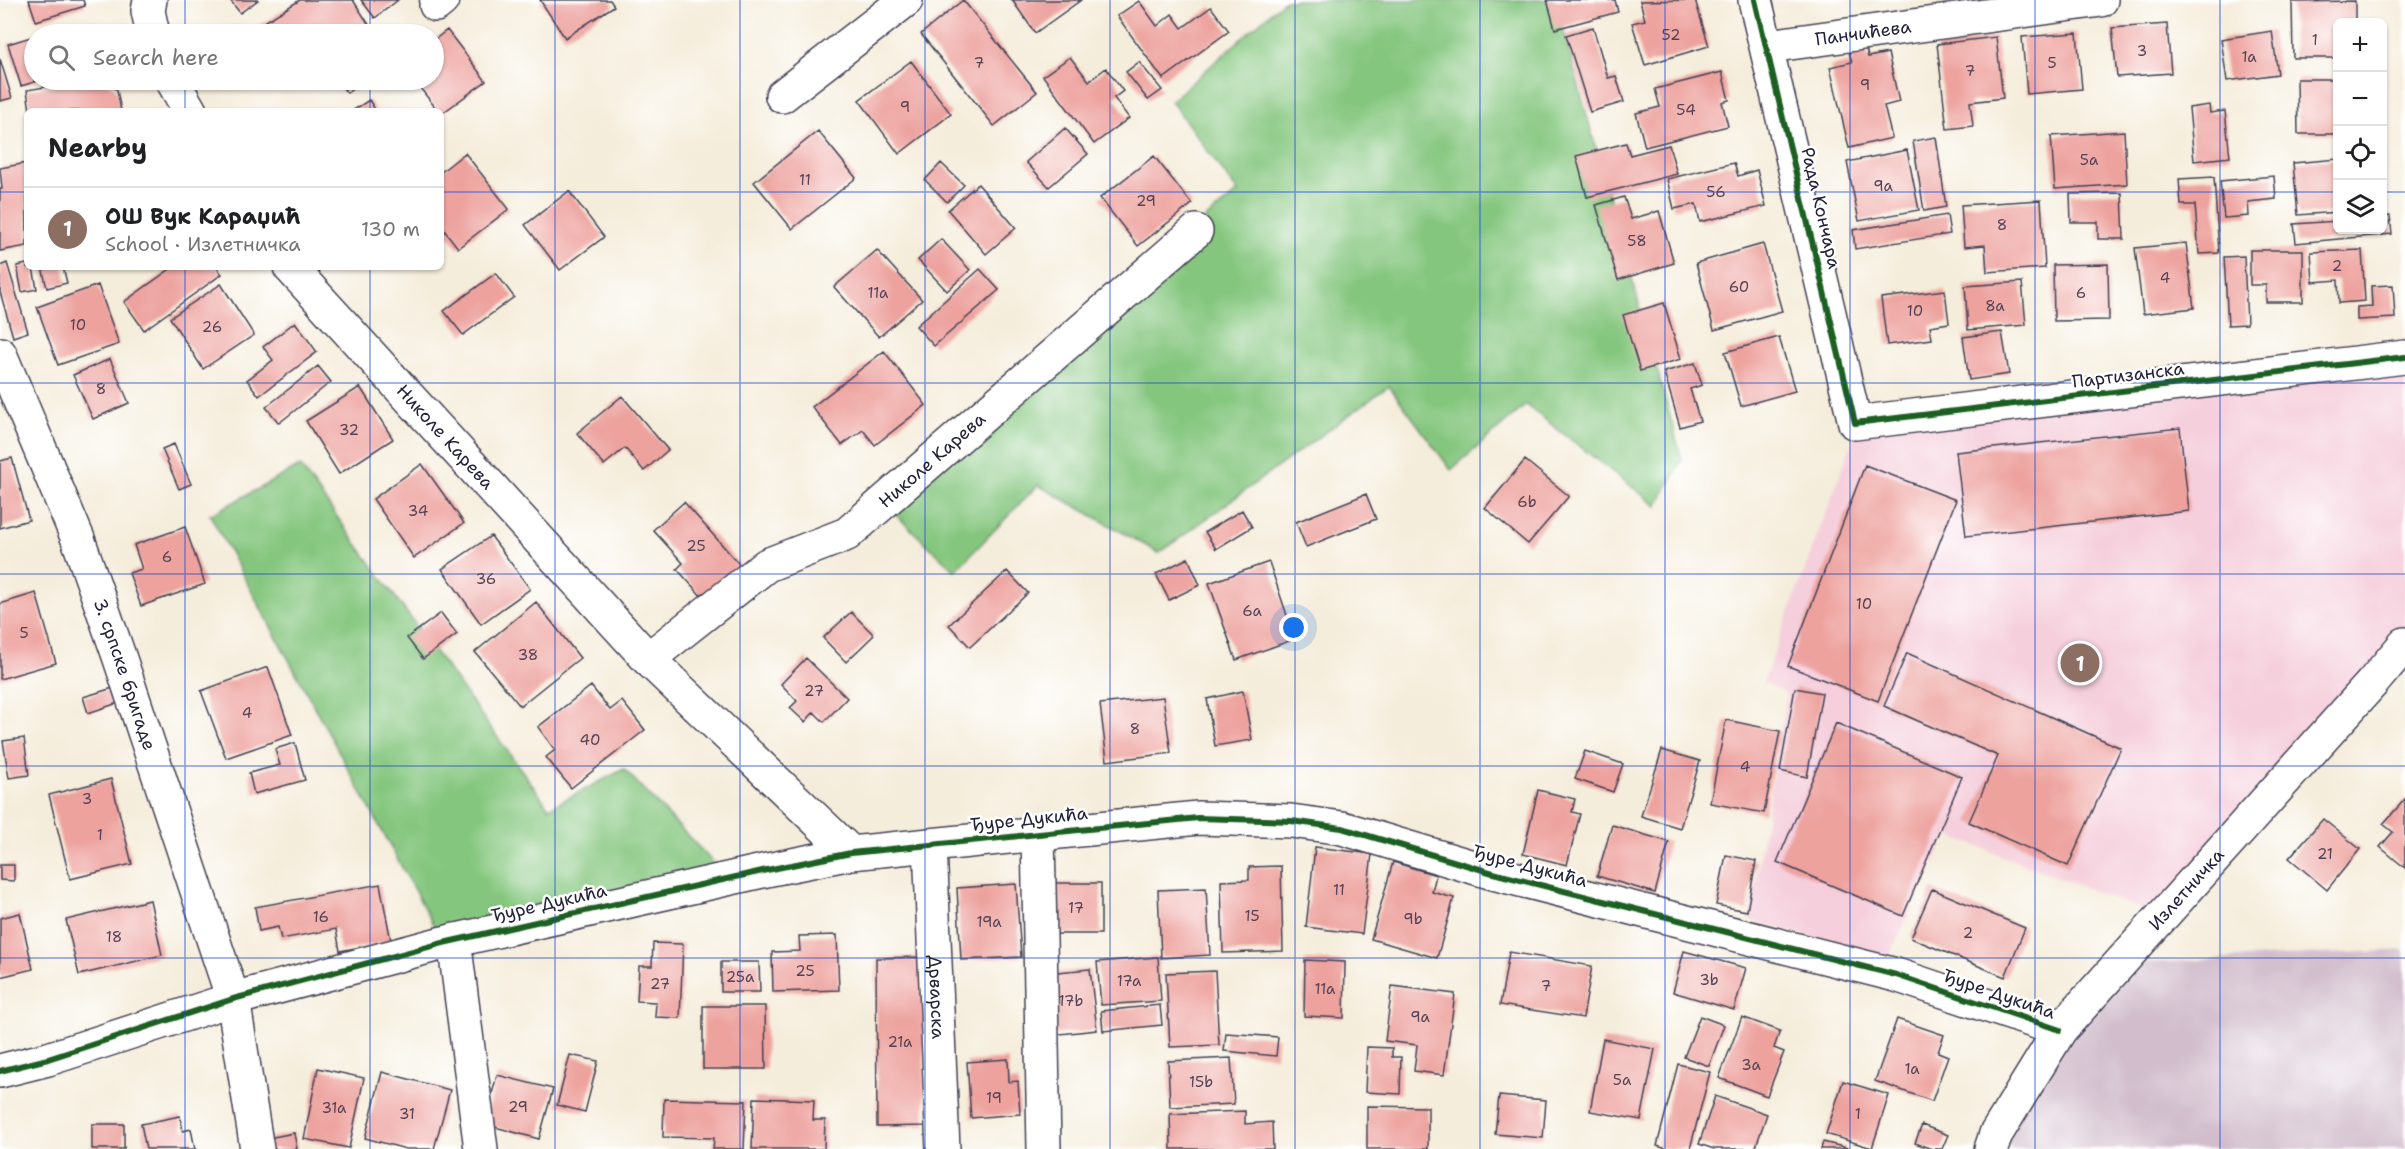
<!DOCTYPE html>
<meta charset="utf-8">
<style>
body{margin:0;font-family:"Shantell Sans",sans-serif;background:#f6f6f6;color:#202124}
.controls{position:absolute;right:18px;top:18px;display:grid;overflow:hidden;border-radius:9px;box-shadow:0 2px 4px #0004}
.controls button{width:54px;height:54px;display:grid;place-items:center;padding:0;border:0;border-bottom:2px solid #e0e0e0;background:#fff;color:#202124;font:30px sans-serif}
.you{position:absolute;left:1294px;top:628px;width:21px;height:21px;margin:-15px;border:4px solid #fff;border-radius:50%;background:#1a73e8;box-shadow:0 0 0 9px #1a73e833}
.badge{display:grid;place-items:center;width:39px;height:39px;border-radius:50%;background:#b45309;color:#fff;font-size:20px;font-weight:700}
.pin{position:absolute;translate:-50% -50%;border:3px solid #fff;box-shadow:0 2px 6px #0006}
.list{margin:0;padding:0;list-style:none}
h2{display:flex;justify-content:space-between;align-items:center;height:78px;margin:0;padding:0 24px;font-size:26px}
h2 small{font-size:20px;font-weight:400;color:#757577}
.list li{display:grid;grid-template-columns:39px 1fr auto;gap:18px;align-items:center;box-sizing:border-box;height:84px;padding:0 24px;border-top:2px solid #e0e0e0}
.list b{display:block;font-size:22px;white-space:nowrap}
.list p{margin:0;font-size:20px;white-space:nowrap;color:#757577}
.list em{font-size:20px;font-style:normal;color:#757577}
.icon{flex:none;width:33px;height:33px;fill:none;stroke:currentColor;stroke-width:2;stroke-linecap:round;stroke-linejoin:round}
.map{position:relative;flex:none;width:2405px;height:1149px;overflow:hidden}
.search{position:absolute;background:#fff;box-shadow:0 2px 4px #0004;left:24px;top:24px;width:420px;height:66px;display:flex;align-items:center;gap:15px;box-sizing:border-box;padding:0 21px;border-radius:33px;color:#757577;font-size:22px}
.panel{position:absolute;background:#fff;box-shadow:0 2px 4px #0004;left:24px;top:108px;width:420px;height:162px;border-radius:9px}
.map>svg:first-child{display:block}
</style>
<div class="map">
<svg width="2405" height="1149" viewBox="0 0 2405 1149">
<rect width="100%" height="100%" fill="#fff"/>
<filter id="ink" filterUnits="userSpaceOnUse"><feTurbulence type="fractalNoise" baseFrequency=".0167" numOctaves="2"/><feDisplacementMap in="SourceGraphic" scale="12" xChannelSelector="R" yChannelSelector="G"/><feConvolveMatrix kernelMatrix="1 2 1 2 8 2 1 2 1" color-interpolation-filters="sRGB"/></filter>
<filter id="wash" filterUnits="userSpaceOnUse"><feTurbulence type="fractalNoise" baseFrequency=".008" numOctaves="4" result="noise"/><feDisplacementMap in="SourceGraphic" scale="24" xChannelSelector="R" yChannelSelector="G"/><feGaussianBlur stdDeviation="1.35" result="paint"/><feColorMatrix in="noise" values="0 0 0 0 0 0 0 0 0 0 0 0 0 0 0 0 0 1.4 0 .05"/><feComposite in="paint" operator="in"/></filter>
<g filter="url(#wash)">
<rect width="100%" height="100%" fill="#f5eddb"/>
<!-- built -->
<path fill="#f5cfdc" d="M2405,357V644L2163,918L1948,835L1888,958L1749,920L1787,693L1763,683L1859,423Z"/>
<!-- industrial -->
<path fill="#d1bdcc" d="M2405,950V1149H2012L1996,1134L2122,964Z"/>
<!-- green -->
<path fill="#84c67e" stroke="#53745c" stroke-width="1.5" d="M1285,0H1555L1682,460L1657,506L1526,405L1451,470L1389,386L1159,553L1038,485L955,571L872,492L1238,192L1171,101Z
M300,466L549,808L624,769L729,879L443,943L210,515Z"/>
<g id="blocks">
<!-- building -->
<path fill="#eda29e" d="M29,0H83L85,6L36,21Z
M230,0H258L240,13Z
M300,0H353L375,34H245Z
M361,0H398L375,18Z
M540,0H610L614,6L565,38Z
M963,0L1037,92L994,126L921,34Z
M1012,0H1081L1035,33Z
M1547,0H1615L1618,12L1555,29Z
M1695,0L1709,46L1645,65L1632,23L1645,20L1640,1Z
M1139,1L1157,26L1172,14L1182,28L1211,7L1229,31L1163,79L1117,16Z
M2355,1V22H2338V58H2293L2292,2Z
M2167,24L2171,73L2117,77L2112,28Z
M1593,27L1608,78L1616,76L1624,102L1590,112L1566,35Z
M447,30L486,81L441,114V111H438L414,80H434V40Z
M2272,31L2278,74L2227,81L2221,39Z
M2077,33L2082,89L2027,94L2022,37Z
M34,36V80H41L21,86L8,44Z
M1996,37L2003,98L1970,102L1973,126L1947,129L1937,44Z
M1866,48L1868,57L1888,53L1899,102L1884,106L1892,138L1849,148L1830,67L1852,62L1849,52Z
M1070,57L1089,81L1106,68L1123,91L1114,98L1129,118L1094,144L1043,76Z
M0,59L12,98L0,101Z
M911,61L951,114L899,154L859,100Z
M1139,62L1162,90L1148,100L1126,72Z
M1722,72L1729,100L1722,102L1728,126L1645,147L1636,113L1660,107L1655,89Z
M2297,79H2338V134H2298Z
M86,80H103L117,90L121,111H30L27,90Z
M336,80H365L347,93Z
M369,100L376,111H352Z
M2209,105L2210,113L2225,111L2230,157L2194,161L2189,108Z
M1065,128L1088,154L1049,187L1026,162Z
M818,131L856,178L792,229L754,182Z
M2124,131L2127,184L2055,189L2051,136Z
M1936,137L1946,207L1924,211L1913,141Z
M1626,143L1630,155L1669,145L1677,174L1587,197L1576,156Z
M1907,150L1919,210L1859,221L1847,162Z
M465,153L509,209L458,248L441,226V172Z
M1154,156L1192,204L1138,246L1100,198Z
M2338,159V212L2298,215L2293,163Z
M27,163V246L0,251V189H2L0,168Z
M941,163L964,185L947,202L925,180Z
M1734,163L1738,176L1757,170L1766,206L1700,222L1696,204L1674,209L1667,179Z
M2274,176L2276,199L2248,202L2249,216L2224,218L2220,181Z
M2214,177L2219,253L2199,254L2195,205H2181L2179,179Z
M978,184L1016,228L986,254L948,210Z
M569,191L604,237L560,270L525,225Z
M2122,193L2124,239H2098V222H2071L2070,194Z
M1624,197L1631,219L1659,211L1674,263L1618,280L1596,205Z
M2041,200L2045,268L1987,272L1985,245L1964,247L1961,205Z
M1947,215L1950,234L1855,249L1853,230Z
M2390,216L2392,234L2296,243L2294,224L2338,221V230H2382V217Z
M941,239L970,270L947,291L918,260Z
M2186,243L2194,308L2143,314L2135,248Z
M1763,244L1782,311L1714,330L1696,263Z
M877,250L922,300L879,337L834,287Z
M2250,250H2303V302H2266V285H2250Z
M2362,250L2365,301L2339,303L2338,280L2313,282L2311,252Z
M2244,256L2247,324L2228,325L2224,257Z
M7,263L28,332L13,337L0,292V266Z
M27,264V267H33L37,289L22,292L17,266Z
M2108,264L2109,320L2054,321L2053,265Z
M42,267H63L67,283L47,288Z
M173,267H216L222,274L144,330L124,302Z
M980,269L999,290L934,346L916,326Z
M496,273L514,297L463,335L444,311Z
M2022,282L2026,325L1968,330L1965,286Z
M221,284L254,335L203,369L170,318Z
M98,285L119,344L58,365L37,307Z
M2393,285L2395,318L2357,320V307L2372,306L2371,286Z
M1945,290L1949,323L1930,326L1932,339L1887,345L1881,298Z
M1664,303L1681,359L1640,371L1623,315Z
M295,322L317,352L259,396L247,380L273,360L263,347Z
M2002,332L2009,374L1969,380L1963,337Z
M1779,337L1795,391L1741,406L1725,352Z
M884,351L926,405L875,445L863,430L842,445L812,407Z
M110,359L129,403L93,419L73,375Z
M1695,363L1702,385L1690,389L1700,421L1680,427L1664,372Z
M318,366L331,382L279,423L266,407Z
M360,387L393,439L339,474L306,421Z
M622,396L668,450L644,471L625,448L604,465L577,433Z
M2180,428L2189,511L1966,536L1956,452Z
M174,444L191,484L179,489L162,449Z
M12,458L29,520L0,528V461Z
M1525,460L1569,496L1528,544L1485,508Z
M422,464L464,523L414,558L373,499Z
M1865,465L1956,500L1878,701L1788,666Z
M1366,494L1376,519L1306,547L1296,522Z
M684,502L740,565L703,598L677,569L683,563L653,530Z
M1242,510L1252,527L1216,549L1205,532Z
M185,527L205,584L141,606L129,573L142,569L134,545Z
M491,536L530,589L481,624L442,569Z
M1188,558L1200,585L1169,600L1156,574Z
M1269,562L1295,639L1236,660L1209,583Z
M1007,571L1028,593L970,647L949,625Z
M36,593L56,663L0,679V604Z
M536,602L580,658L520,706L475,652Z
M851,612L874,635L846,662L823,638Z
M441,613L457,634L423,659L407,638Z
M1907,653L2121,748L2068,866L1969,822L1998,756L1884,706Z
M806,658L847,698L824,722L814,712L805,722L790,708L797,701L781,684Z
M268,667L292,735L226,758L201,691Z
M591,686L610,710L622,701L645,730L571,788L546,757L555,750L538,727Z
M113,688L118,703L88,713L83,697Z
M1795,688L1822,693L1807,777L1780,771Z
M1243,691L1252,740L1215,746L1207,699Z
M1163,697L1171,753L1107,761L1100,704Z
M1726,720L1780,731L1764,813L1710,803Z
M1836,723L1962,777L1903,916L1777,862Z
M24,738L29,775L9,778L3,741Z
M295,743L305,780L254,794L249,773L280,765L275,749Z
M1662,750L1700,761L1680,828L1641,816Z
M1585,751L1623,764L1613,792L1575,779Z
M111,779L132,864L70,879L49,795Z
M1538,790L1575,799L1572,812L1580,814L1567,865L1523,854Z
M2405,799V868L2380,847L2393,832L2383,824Z
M2323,819L2360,849L2327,890L2289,858Z
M1612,825L1669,842L1655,893L1597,876Z
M1315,847L1372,854L1362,934L1306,927Z
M1726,855L1756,861L1747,911L1716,905Z
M1393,862L1436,875L1432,892L1454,898L1437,958L1371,939Z
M0,865H14V881L0,880Z
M1281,866L1283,951L1223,953L1221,881L1249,880V867Z
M1050,883H1101V934H1050Z
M380,884L391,941L340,951L336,929L281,939L278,927L259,931L255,907Z
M1016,884L1021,957L961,960L957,888Z
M1206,888L1210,955L1161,958L1158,890Z
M1932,889L2025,928L2005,977L1911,938Z
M150,900L162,955L79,975L66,920Z
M20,913L33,969L0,977V918Z
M837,935L839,990L773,992L772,952L800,951L799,936Z
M653,943L683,944L680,1018L655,1017L656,1002L637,1001L639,966H652Z
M1684,951L1746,968L1734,1010L1673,992Z
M1509,952L1592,966L1583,1018L1500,1005Z
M923,957L925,1126L877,1127L876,958Z
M1158,957L1161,1001L1101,1005L1097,962Z
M1305,960L1345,962L1344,1018L1304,1016Z
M721,962H759L760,992H721Z
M1090,969L1097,1030L1051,1035L1046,973Z
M1215,971L1219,1045L1170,1047L1166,973Z
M1392,986L1455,994L1444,1075L1414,1071L1417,1045L1385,1041Z
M1160,1005L1162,1025L1103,1031L1101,1011Z
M703,1006H765L766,1069H703Z
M1700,1016L1724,1025L1709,1066L1684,1057Z
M1742,1017L1780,1031L1774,1048L1784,1052L1767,1096L1719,1078Z
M1897,1019L1944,1035L1938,1052L1948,1056L1932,1101L1875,1081Z
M1226,1033L1278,1037L1276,1056L1224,1051Z
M1603,1039L1655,1049L1641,1120L1590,1111Z
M1367,1047L1392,1048V1057H1401L1400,1094L1365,1092Z
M570,1055L598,1061L585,1112L557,1105Z
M1231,1058L1234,1104L1170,1107L1168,1061Z
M1008,1059L1009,1082L1018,1081L1020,1114L971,1118L967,1062Z
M1678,1064L1710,1072L1690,1149H1667L1657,1146Z
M318,1068L364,1078L349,1148L304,1139Z
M382,1072L450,1090L434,1149H406L365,1138Z
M497,1075L553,1089L539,1139L484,1124Z
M1843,1081L1889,1095L1872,1148L1826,1134Z
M1499,1096L1546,1100L1543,1138L1495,1134Z
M1715,1096L1767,1114L1755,1149H1714L1699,1144Z
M754,1098L814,1100L813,1120H825L824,1149H752Z
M664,1099L746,1101L744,1149H713L714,1138L663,1137Z
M1367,1106L1428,1107V1149H1367Z
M1245,1111V1124L1272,1122L1273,1149H1171L1170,1114Z
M180,1116L183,1131L191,1129L195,1149H146L141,1124Z
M92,1124H124V1149H92Z
M1922,1125L1948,1135L1942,1149H1932L1915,1143Z
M294,1133L297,1149H270L268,1138Z
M1823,1142L1847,1148L1846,1149H1821Z"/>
</g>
</g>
<g filter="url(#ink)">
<use href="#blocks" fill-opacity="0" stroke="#424053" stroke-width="1.5"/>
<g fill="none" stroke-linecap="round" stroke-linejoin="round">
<!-- street casing -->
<g stroke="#424053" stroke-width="36">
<g id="street">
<path d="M150,0L148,11L153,34"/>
<path d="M1755,0L1855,423L2405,357"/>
<path d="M436,5L442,0"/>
<path id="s1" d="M1768,46L2101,0"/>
<path d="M172,80L190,111"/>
<path d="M782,96L906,0"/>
<path id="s2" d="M290,267L648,659L851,853"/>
<path id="s3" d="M0,354L78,539L119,656L233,999L257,1149"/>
<path id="s4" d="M648,659L767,565L847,534L1196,231"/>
<path d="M1038,833L1044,1149"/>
<path id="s5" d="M930,845L943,1149"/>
<path d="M454,940L481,1149"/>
<path d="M0,1071L48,1059L233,999L443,943L767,870L851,853L1198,818L1291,821L1342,828L1493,873L1896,975L2060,1030"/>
<path id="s6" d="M1991,1149L1996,1134L2060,1030L2373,682L2405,644"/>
</g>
</g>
<!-- street -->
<use href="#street" stroke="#fff" stroke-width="33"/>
<!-- cycleway casing -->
<g stroke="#fff" stroke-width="10">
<path id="cycleway" d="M1755,0L1855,423L2405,357
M0,1071L48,1059L233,999L443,943L767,870L851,853L1198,818L1291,821L1342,828L1493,873L1896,975L2060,1030"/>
</g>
<!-- cycleway -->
<use href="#cycleway" stroke="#1b5e20" stroke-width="6"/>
</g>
</g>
<!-- grid -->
<path fill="none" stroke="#1d4ed8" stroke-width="1.5" stroke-opacity="0.55" d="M185,0V34M370,0V34M555,0V1149M740,0V1149M925,0V1149M1110,0V1149M1295,0V1149M1480,0V1149M1665,0V1149M1850,0V1149M2035,0V1149M2220,0V1149M185,80V111M370,80V111M0,192H27M441,192H2338M2382,192H2405M185,267V1149M370,267V1149M0,383H2405M0,574H2405M0,766H2405M0,958H2405"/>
<g text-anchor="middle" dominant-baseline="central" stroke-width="5" stroke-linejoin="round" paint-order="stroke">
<!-- number labels -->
<g font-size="15" fill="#554254">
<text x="1671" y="35">52</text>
<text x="2315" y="40">1</text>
<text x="2142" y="51">3</text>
<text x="2249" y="57">1a</text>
<text x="979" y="63">7</text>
<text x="2052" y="63">5</text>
<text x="1970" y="71">7</text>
<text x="1865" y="85">9</text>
<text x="905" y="107">9</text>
<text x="1686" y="110">54</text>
<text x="2089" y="160">5a</text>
<text x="805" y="180">11</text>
<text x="1883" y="186">9a</text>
<text x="1716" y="192">56</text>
<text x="1146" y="201">29</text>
<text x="2002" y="225">8</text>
<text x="1637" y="241">58</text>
<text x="2337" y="266">2</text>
<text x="2165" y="278">4</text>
<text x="1739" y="287">60</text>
<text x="878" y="293">11a</text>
<text x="2081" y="293">6</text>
<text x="1995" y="306">8a</text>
<text x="1915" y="311">10</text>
<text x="78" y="325">10</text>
<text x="212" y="327">26</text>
<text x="101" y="389">8</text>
<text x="349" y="430">32</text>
<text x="1527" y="502">6b</text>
<text x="418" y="511">34</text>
<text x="696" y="546">25</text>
<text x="167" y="557">6</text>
<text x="486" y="579">36</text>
<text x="1864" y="604">10</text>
<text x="1252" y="611">6a</text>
<text x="24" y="633">5</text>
<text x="528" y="655">38</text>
<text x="814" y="691">27</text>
<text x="247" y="713">4</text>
<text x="1135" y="729">8</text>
<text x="590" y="740">40</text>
<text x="1745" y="767">4</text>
<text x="87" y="799">3</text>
<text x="100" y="835">1</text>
<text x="2325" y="854">21</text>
<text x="1339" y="890">11</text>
<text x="1076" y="908">17</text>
<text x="1252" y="916">15</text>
<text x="321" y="917">16</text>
<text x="1413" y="919">9b</text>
<text x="989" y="922">19a</text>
<text x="1968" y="933">2</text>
<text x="114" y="937">18</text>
<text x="805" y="971">25</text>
<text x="740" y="977">25a</text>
<text x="1709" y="980">3b</text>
<text x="1129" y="981">17a</text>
<text x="660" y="984">27</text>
<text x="1546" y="986">7</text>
<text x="1325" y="989">11a</text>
<text x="1071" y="1001">17b</text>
<text x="1420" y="1017">9a</text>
<text x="900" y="1042">21a</text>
<text x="1751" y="1065">3a</text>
<text x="1912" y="1069">1a</text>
<text x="1622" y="1080">5a</text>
<text x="1201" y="1082">15b</text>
<text x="994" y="1098">19</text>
<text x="518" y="1107">29</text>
<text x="334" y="1108">31a</text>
<text x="407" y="1114">31</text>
<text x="1858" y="1114">1</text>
</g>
<!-- street labels -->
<g font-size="18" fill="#22223b" stroke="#fff">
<text stroke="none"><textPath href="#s1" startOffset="96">Панчићева</textPath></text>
<text transform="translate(1821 208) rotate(77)">Рада Кончара</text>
<text transform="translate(2128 375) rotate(-7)">Партизанска</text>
<text stroke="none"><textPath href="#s2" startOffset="230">Николе Карева</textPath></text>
<text stroke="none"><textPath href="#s4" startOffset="350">Николе Карева</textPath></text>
<text stroke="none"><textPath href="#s3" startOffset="344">3. српске бригаде</textPath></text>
<text transform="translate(1029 819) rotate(-6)">Ђуре Дукића</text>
<text transform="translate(1530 866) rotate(15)">Ђуре Дукића</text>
<text stroke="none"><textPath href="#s6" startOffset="327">Излетничка</textPath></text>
<text transform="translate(549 903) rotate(-13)">Ђуре Дукића</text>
<text transform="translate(1999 994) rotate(19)">Ђуре Дукића</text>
<text stroke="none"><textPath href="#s5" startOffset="152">Дрварска</textPath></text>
</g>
</g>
</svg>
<div class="controls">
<button>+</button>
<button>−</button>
<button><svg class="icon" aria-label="locate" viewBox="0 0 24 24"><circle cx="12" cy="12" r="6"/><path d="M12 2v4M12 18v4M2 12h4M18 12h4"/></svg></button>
<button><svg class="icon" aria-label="layers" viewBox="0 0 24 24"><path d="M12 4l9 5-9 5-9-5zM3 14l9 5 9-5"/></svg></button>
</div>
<div class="you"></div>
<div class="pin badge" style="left:2080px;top:663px;background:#8d6e63">1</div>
<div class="search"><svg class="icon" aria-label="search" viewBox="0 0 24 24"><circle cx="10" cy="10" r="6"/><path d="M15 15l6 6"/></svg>Search here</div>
<section class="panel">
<h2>Nearby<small></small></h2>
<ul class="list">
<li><span class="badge" style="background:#8d6e63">1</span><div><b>ОШ Вук Караџић</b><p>School · Излетничка</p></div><em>130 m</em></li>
</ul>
</section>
</div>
